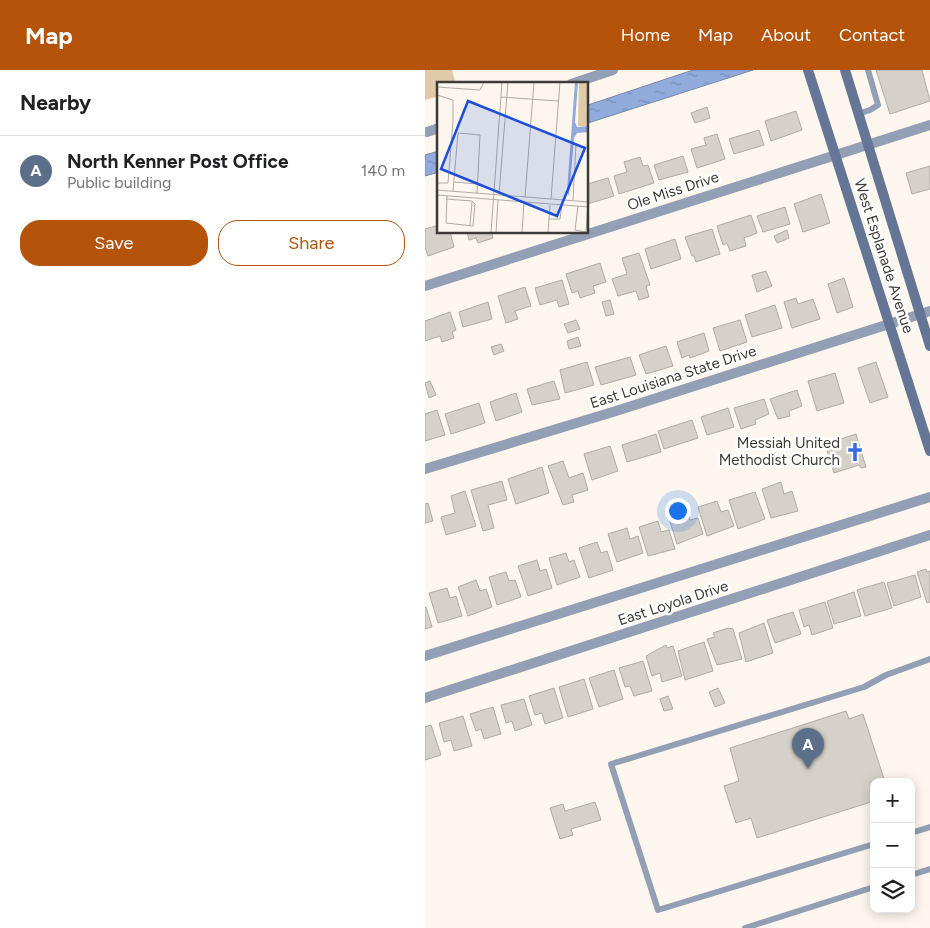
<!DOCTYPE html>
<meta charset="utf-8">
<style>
body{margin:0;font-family:Figtree,sans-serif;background:#f2f2f2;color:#202124}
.controls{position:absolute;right:15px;bottom:15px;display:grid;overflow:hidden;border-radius:10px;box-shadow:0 2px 12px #0003}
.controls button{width:45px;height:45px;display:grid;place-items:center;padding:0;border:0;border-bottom:1px solid #e0e0e0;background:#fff;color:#202124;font:25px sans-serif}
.you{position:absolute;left:252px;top:440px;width:18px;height:18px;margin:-12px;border:4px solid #fff;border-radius:50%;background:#1a73e8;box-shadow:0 0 0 8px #1a73e833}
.badge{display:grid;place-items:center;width:32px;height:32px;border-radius:50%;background:#b45309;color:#fff;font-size:16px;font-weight:700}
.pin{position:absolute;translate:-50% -41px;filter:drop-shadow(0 1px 2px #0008)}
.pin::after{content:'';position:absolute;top:26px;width:18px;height:15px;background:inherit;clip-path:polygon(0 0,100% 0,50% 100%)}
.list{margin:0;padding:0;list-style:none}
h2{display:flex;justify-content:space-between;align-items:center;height:65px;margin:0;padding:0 20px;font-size:21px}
h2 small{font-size:16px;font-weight:400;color:#757577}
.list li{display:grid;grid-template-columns:32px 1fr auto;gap:15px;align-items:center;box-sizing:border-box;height:70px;padding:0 20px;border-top:1px solid #e0e0e0}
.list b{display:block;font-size:19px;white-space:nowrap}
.list p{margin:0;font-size:16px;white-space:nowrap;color:#757577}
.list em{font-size:16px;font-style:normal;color:#757577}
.actions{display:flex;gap:10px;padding:15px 20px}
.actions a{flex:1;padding:11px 0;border:1px solid #b45309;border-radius:20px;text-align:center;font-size:18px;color:#b45309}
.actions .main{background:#b45309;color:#fff}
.icon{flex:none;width:28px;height:28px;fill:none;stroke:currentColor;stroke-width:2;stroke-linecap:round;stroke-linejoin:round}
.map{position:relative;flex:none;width:505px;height:858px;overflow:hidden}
header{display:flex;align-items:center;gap:30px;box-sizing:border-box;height:70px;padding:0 25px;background:#b45309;color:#fff}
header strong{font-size:24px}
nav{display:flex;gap:28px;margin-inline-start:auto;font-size:18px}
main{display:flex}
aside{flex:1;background:#fff}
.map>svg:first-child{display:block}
</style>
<header>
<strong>Map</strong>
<nav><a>Home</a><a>Map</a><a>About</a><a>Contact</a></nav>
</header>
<main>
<aside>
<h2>Nearby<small></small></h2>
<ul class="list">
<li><span class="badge" style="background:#5c6f8a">A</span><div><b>North Kenner Post Office</b><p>Public building</p></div><em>140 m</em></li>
</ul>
<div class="actions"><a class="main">Save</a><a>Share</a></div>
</aside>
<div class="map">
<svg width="505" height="858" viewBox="0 0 505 858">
<defs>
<pattern id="water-ripples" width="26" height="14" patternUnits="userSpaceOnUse" patternTransform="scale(1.25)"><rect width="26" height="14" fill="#90abdc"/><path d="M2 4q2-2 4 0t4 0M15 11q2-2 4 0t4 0" fill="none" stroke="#778cb3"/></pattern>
</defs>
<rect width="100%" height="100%" fill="#fcf6ee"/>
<!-- garden -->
<path fill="#e1caa7" d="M0,0H27L31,14H14V26L0,30Z"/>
<!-- water -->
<path fill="url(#water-ripples)" stroke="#7789aa" d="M268,0H328L163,53V35Z
M14,81V102L0,106V85Z"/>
<!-- building -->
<path fill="#d6d1c8" stroke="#b0aba3" d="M451,0H497L505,31L465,44Z
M282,37L285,48L270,53L266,43Z
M371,41L377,60L346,71L340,51Z
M334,60L339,75L309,84L304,69Z
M292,64L300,89L272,98L266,79L281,75L279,68Z
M258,86L263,102L234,110L229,95Z
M215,87L218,96L223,95L229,113L194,124L189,106L202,102L199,92Z
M505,96V119L487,124L481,103Z
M183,108L189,126L162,134V114Z
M396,124L405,153L378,162L369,134Z
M360,137L365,154L338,162L332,146Z
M326,145L332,163L319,168L321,176L305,181L302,173L298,175L292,156Z
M14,155V162H25L29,177L3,186L0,177V159Z
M287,159L295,184L271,192L269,186H267L260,167Z
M362,160L364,168L352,173L349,166Z
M42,162H70L67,164L68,168L53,173L51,168L44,170Z
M250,169L256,189L226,199L220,179Z
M214,183L225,215L221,216L224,227L214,230L211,221L193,226L187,209L202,204L197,188Z
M175,193L181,212L168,216L170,223L155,228L153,221L147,223L141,204Z
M341,201L347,216L332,222L327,205Z
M419,208L428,237L412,243L403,214Z
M137,210L144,234L134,237L132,230L115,235L110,218Z
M100,217L106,236L90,241L93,249L81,253L73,226Z
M371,228L373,234L388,229L395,249L367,258L359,232Z
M185,230L189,244L181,246L177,232Z
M63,232L67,249L38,257L34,242Z
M350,235L357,258L327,267L320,245Z
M25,242L31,260L27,262L29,268L17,272L15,266L0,271V251Z
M151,250L155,259L143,263L139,254Z
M315,250L322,272L295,281L288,258Z
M279,263L284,281L265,288L264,285L257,288L252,272Z
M153,267L156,276L144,279L142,271Z
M76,274L79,281L69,285L66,277Z
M241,276L248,296L221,304L214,285Z
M205,287L211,305L176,315L170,297Z
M162,292L169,315L140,323L135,300Z
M451,292L463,327L445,333L433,298Z
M410,303L419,333L392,341L383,311Z
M5,311L11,325L4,328L0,313Z
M129,311L135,329L107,335L102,319Z
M372,320L377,336L364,341L365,346L353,349L345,329Z
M91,323L97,342L71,351L65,332Z
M339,329L344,344L330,350L331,354L316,359L309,338Z
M54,333L60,353L26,364L20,344Z
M303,338L309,357L282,365L276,347Z
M12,340L20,365L0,371V344Z
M267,350L273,368L239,379L233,361Z
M231,364L236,382L202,392L197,375Z
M431,364L441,397L436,398L434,395L409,403L400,374Z
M185,376L193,401L167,410L159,384Z
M138,391L144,408L158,403L163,420L147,425L149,432L138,435L123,396Z
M117,397L124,423L91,434L83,409Z
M77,411L82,430L63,435L69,458L58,461L46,420Z
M356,412L359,424L367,421L373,441L346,448L337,419Z
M40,421L51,456L21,465L16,447L30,443L26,426Z
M330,422L340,449L313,459L304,430Z
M292,431L296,442L303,440L309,456L282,466L273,437Z
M3,433L8,451L0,453V434Z
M262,439L265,450L273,448L278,464L252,474L243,445Z
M233,451L236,462L244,460L250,479L223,486L214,457Z
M202,458L205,469L213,466L218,483L192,492L183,464Z
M172,472L176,483L182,481L188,500L164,508L154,478Z
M141,483L144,492L149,490L155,507L132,515L124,488Z
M112,490L115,501L121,499L127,518L103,526L93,496Z
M501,499L502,502L505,501V532L502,533L492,502Z
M81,502L84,511L90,510L96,527L72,535L64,507Z
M490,505L496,527L469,536L462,513Z
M51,510L55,521L61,519L67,537L43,546L33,517Z
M459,512L467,538L440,546L432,520Z
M22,518L25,528L31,526L37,546L13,553L4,523Z
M429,522L436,546L409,554L402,531Z
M400,532L408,558L387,565L384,555L379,557L374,540Z
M1,537L7,557L0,559V538Z
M368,542L376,564L350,573L342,550Z
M339,553L348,583L321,592L314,563Z
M303,558L308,559L317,589L292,595L282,569L290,567L288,563Z
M279,572L288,601L260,610L253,581Z
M241,575L242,578L248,576L257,606L237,612L235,603L227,606L221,586Z
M218,591L227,621L209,626L205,616L200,617L194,598Z
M189,600L198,629L174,637L164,608Z
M159,609L168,639L143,647L134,617Z
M129,618L138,648L120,654L117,643L110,645L104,626Z
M293,618L300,633L290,637L284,622Z
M243,626L248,639L239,641L235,629Z
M99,629L107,655L90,661L87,651L81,653L76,635Z
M68,637L76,664L59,669L56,659L51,661L45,644Z
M421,641L424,649L438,644L460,712H449V731L332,768L326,748L311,753L299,716L314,711L305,678Z
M38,646L47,676L29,681L26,670L19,672L14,653Z
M6,655L16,685L0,690V657Z
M170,732L176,750L146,759L148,765L135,769L125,738L138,734L140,741Z"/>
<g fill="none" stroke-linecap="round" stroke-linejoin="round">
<!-- service -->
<path stroke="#939fb5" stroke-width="6" d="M433,44L445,40L453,35L443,0
M486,763L505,757
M449,774L233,840L186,694L439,617L461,605L505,589
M486,805L505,799
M320,858L449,817"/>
<!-- minor -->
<path stroke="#939fb5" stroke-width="10" d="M146,14L188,0
M2,62L14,58
M0,216L505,55
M0,399L191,341L505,241
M0,586L505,427
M0,628L505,465"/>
<!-- secondary -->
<path stroke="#647595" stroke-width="10" d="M383,0L505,381
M420,0L505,276"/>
</g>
<!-- icons -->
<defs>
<g id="church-bare" transform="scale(1.5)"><path d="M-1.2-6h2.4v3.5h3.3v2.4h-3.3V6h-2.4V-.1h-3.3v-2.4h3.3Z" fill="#376ddc" stroke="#fff" stroke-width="2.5" paint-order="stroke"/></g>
</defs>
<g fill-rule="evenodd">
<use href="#church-bare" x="430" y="382"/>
</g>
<g text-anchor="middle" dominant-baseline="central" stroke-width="5" stroke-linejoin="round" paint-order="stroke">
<!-- street labels -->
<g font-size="15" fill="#3d3b37" stroke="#fff">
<text transform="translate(248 121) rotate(-18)">Ole Miss Drive</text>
<text transform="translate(459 186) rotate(72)">West Esplanade Avenue</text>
<text transform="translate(248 307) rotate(-18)">East Louisiana State Drive</text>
<text transform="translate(248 533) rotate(-18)">East Loyola Drive</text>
</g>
<!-- poi labels -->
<g font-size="15" fill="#3d3b37" stroke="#fff" text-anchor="end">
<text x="415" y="373">Messiah United<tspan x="415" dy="17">Methodist Church</tspan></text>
</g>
</g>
<!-- overview -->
<g transform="translate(12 12)">
<rect width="151" height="151" fill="#fcf6ee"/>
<path d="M142,0H151V44H141Z" fill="#e1caa7"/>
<path d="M138,0H141L138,40L140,45L151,44L152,50L140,51L137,56L132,114L130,110Z" fill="#90abdc"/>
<path fill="none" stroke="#b0aba5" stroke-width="1" d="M0,5L43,8L47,0M0,13L16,18V39L11,101H0M64,15L121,19M17,100L40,102M0,108L152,120M16,109L21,51L43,53L40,111M62,112L71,0M0,113L152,125M10,114L9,141L36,144L38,122L35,119M88,115L97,0M9,117L35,119M114,117L123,0M136,118L139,62M141,124L138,148L149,150M112,137H123L125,123M33,143L35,120M54,151L65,0M59,151L61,118M85,151L87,120M111,151L113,123M149,151L151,120"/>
<path fill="#1d4ed8" fill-opacity="0.15" stroke="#1d4ed8" stroke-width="2.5" d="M31,19L148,66L120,134L4,87Z"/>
<rect width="151" height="151" fill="none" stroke="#3d3b37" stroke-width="2.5"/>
</g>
</svg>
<div class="controls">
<button>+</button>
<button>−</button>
<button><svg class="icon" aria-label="layers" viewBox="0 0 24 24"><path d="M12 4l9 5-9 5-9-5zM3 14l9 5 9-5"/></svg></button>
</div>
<div class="you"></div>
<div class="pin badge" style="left:383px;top:699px;background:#5c6f8a">A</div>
</div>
</main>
